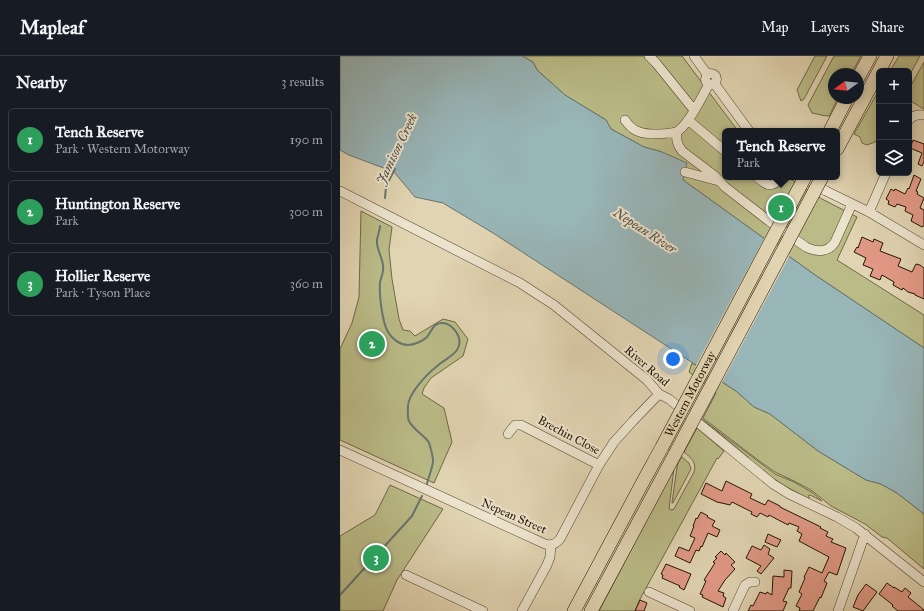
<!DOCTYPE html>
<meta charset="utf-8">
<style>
body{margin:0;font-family:"IM FELL Great Primer",serif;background:#242831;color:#f1f3f6}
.controls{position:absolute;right:12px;top:12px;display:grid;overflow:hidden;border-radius:6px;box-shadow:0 2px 10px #0003}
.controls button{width:36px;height:36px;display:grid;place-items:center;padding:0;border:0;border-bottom:1px solid #363941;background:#171b24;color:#f1f3f6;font:20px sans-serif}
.compass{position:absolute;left:488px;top:12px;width:36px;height:36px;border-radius:50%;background:#171b24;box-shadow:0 2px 10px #0003;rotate:255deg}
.you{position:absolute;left:333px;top:303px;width:14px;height:14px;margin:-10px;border:3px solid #fff;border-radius:50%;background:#1a73e8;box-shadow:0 0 0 6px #1a73e833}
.badge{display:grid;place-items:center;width:26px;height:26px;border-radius:50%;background:#0f766e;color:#fff;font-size:13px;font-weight:700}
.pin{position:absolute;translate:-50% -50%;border:2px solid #fff;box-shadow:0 1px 4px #0006}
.popup{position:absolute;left:382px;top:72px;width:118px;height:52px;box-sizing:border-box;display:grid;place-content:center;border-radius:6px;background:#171b24;filter:drop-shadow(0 1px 3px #0005);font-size:13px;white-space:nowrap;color:#9ea1a6}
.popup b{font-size:15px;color:#f1f3f6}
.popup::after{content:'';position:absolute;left:50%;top:100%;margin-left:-8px;border:8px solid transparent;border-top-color:#171b24}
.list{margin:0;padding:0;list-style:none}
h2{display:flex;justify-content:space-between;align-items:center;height:52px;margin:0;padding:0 16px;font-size:17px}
h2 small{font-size:13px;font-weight:400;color:#9ea1a6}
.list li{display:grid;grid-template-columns:26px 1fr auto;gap:12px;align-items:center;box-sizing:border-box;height:64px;margin:0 8px 8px;padding:0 8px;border:1px solid #363941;border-radius:6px}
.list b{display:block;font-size:15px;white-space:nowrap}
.list p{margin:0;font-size:13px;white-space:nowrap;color:#9ea1a6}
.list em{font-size:13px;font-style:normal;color:#9ea1a6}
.icon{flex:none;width:22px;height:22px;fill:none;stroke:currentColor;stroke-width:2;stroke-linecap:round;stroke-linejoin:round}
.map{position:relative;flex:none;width:584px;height:555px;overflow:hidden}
header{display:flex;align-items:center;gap:24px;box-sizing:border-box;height:56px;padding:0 20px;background:#171b24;border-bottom:1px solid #363941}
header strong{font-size:19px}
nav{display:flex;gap:22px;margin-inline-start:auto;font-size:14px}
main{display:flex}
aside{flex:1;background:#171b24}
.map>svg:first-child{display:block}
</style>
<header>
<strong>Mapleaf</strong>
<nav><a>Map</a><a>Layers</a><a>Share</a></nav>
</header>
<main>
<aside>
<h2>Nearby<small>3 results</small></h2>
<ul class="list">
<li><span class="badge" style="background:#2e9e5b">1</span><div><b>Tench Reserve</b><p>Park · Western Motorway</p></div><em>190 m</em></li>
<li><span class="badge" style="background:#2e9e5b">2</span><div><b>Huntington Reserve</b><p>Park</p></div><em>300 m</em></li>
<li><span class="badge" style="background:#2e9e5b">3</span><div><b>Hollier Reserve</b><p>Park · Tyson Place</p></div><em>360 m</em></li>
</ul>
</aside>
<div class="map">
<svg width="584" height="555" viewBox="0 0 584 555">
<rect width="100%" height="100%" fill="#e1d4b2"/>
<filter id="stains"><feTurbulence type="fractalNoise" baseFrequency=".005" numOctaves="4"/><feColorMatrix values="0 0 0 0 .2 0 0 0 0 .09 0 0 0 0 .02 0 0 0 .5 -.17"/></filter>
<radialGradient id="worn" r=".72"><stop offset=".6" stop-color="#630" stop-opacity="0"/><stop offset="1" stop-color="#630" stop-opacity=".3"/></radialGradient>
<!-- green -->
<path fill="#babb87" stroke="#6e6844" d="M182,0H342L398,75H385V121H447L482,143L517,161L497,204L584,259V292L475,219L343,124L322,96L304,91L271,73L266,64L225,39L197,14L193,6Z
M475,0H487L464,43L461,45L457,34Z
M494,0H521L511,18H494V42H498L489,60C483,60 478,58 472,57L468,49Z
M559,0H580L569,20V15H550Z
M584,6V53L569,44V33Z
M539,34V81L535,86L527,89L522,87L520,81L514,78Z
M21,155L52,171L49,194L52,223L59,263L63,274L70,275L75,280L103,263L115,266L128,283L123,300L91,322L84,332L82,338L104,352L112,386L94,427L0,384V293L12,267L19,241Z
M352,307L396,335L414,351L430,358L478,395L526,424L541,428L557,437L584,458V513L547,482L542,481L525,468L491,450L471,434L454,425L435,416L422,407L363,362L376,337L349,316Z
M362,363L435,418L454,426L473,437L482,445L470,439L468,440L470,442L469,443L467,442L443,429L409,406V402L372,371L362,364Z
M357,372L384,395L378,403L377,402L300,543L295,555H259L334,412L329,453L331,454L334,453L354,416C357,406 351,402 344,396Z
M342,401L349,407L351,413L333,447H332L337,411L338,407Z
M50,429L103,453L57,524L43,555H0V480L35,459Z"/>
<!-- water -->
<path fill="#98b5b7" stroke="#69756f" d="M0,0H182L193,6L197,14L225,39L266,64L271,73L304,91L322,96L347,107L343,124L475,219L584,292V458L557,437L541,428L526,424L478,395L430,358L414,351L396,335L153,177L103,147L75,141L54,116L9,99L0,94Z"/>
<!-- pier -->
<path fill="#e1d4b2" d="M425,181L450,199L381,328L355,311Z"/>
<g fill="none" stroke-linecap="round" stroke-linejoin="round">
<!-- stream -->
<path stroke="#69756f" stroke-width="2" d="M45,142L46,130L55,113
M40,170C40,175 37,180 37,185C36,194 45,205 43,214C43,218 41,222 40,226C39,238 42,266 48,276C52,283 60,289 68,289C74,289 83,285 87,281C92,275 93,267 102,267C110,267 117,275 119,282C120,286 119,291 117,294C112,301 102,305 96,311C87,318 68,338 68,350C68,354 67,361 69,365C73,373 82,378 88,385C90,388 93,401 93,405C93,411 88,422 87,428
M0,539L72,460L82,440"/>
</g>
<!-- building -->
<path fill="#e19986" stroke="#231402" d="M573,84L584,88V106L582,110L578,108L582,97L570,92Z
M574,119L581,123L576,135L578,136L577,138L584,142L580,152L584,154V170H583L582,171L571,165L573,159L565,155L566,151L557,148L555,151L548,148L549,145L546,143L551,133L554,135L555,133L565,138L568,132L569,133Z
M522,181L533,186L534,183L543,187L540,195L561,203L558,210L572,216L576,208L580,209L584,212V243L575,239V238L568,236L563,232L562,234L553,229L554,226L542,219L540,224L530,220L533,213L523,209L526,202L514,196L517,191L518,192Z
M386,425L412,438L410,442L425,449L428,444L440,450V451L481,471L480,472L488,476L486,480L493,483L491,486L506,492L497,519L489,516L484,525L487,527L481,542L480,541L473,555H459L460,552L456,550L462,538L459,536L465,522L464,521L469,511L482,517L489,501L459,485L462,478L457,475L459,471L449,467L448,469L429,459L428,461L420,457L417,461L411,458L412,456L392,446L390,449L386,448L377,446L361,438L366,427L382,435Z
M361,456L368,460L367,461L375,465L372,470L380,474L377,481L368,477L362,491L361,490L359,495L356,494L350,507L335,500L339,491L349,495L355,482L350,480L354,470H353L356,462L357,463Z
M428,478L441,484L437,491L425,486Z
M424,489L430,493L428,498L434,502L421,518L417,515L421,510L406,502L412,490L421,494Z
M381,495L385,499L386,497L395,506L391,509L395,513L385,524L378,535L384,537L383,540L386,542L383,551L362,541L363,539L360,538L366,525L364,524L375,507L373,506L377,502L375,501Z
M326,508L351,518L344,534L339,531L340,530L322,522L323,519L321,518Z
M444,514L452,515L451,532H449L443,545L447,546L443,555H408L411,549L413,550L420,536L426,538L427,536L432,539L433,520L444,521Z
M547,527L554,532V531L562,536L565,532L571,537L568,541L584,554V555H558L552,550L553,549L539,538Z
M526,528L537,536L523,555L513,551L518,539Z
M300,544L307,547L304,555H295Z"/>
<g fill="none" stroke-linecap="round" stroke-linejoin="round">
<!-- minor casing -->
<g stroke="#52442e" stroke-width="10">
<path id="minor" d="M309,0L316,7L354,54
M354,0L367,18
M365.5 23a5.5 5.5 0 1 1 11 0a5.5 5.5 0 1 1-11 0Z
M374,27L409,75
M285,64C292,74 298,77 311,78C319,78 328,78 336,76C347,72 363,39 369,28
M348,64L385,95
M569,64C573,59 578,58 584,59
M337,76C336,84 337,88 342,95L375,120L385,131L429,165L466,191C476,196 488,197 495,186L512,148
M345,116L379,125
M417,121C429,131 431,132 443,121
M462,121L486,135L529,156L584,189
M0,135L180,227L214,249L307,324L319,338L329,343L433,428L449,438L497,461L516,472L584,526
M529,156L546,117
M168,378L175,369H181L259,409
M0,394L205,488C211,490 216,488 220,483L259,409L274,386L293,365L319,338
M66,519L143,555
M309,536L350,555
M182,555L207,509L210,501L211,489
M393,555L405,529L410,526H415
M498,555L525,478"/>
</g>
<!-- highway casing -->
<g stroke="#231402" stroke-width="14">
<path id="highway" d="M518,22L530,0
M490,75L507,42
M497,93L547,0
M234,555L305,422L322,391
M251,555L335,398"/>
</g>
<!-- minor -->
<use href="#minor" stroke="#ece3cd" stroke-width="9"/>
<!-- highway -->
<use href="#highway" stroke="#e1d4b2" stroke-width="13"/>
<!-- highway-bridge casing -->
<g stroke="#231402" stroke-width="14" stroke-linecap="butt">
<g id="highway-bridge">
<path id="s1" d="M322,391L465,121"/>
<path d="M335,398L482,121"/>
</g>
</g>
<!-- highway-bridge -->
<use href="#highway-bridge" stroke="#e1d4b2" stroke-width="13"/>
</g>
<g text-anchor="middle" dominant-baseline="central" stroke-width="4" stroke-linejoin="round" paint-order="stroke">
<!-- street labels -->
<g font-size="12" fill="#231402" stroke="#ece3cd">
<text transform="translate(307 310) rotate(41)">River Road</text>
<text stroke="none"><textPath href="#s1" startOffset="60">Western Motorway</textPath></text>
<text transform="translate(229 379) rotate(28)">Brechin Close</text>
<text transform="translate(174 460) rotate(24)">Nepean Street</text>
</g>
<!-- water labels -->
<g font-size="13" font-style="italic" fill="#4c4c41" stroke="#ece3cd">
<text transform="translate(57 93) rotate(-64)">Jamison Creek</text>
<text transform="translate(305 175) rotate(33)">Nepean River</text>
</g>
</g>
<rect width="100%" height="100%" filter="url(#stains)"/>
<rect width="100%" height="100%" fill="url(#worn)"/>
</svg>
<div class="controls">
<button>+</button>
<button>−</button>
<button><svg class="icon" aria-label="layers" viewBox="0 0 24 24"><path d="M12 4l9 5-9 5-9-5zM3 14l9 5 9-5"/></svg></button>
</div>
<svg class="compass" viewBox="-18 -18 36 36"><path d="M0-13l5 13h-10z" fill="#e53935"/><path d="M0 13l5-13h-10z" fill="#9ea1a6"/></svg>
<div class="you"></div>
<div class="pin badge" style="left:441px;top:152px;background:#2e9e5b">1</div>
<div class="popup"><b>Tench Reserve</b>Park</div>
<div class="pin badge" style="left:32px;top:288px;background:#2e9e5b">2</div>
<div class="pin badge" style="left:36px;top:502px;background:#2e9e5b">3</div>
</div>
</main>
